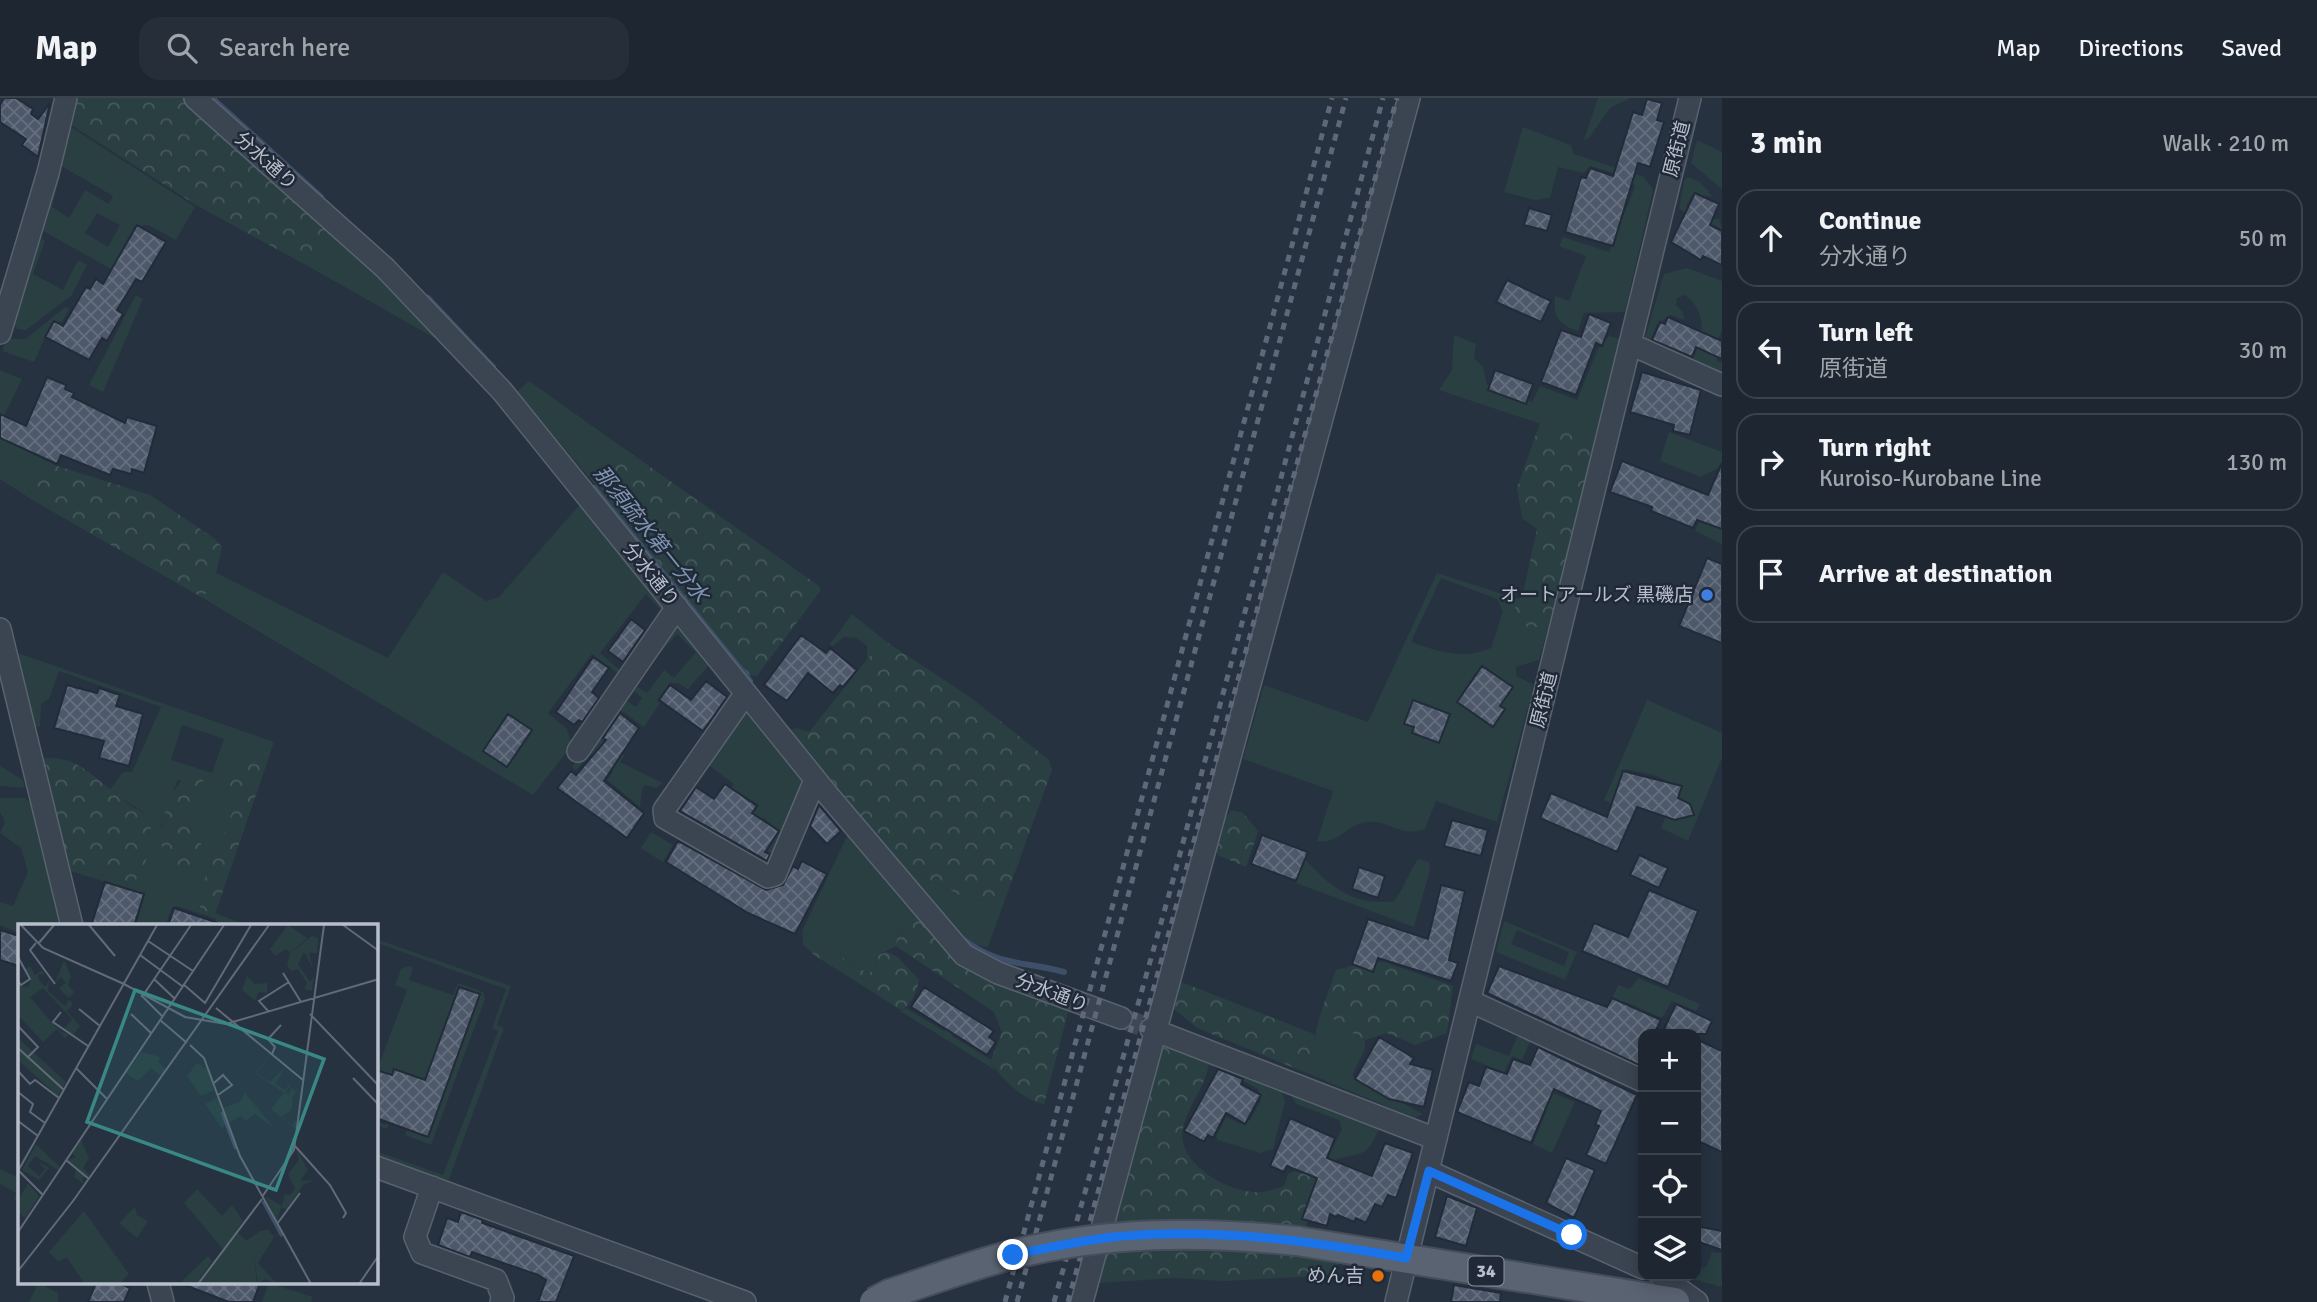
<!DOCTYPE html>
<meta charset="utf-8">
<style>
body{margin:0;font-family:Signika,"Noto Sans JP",sans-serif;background:#252e39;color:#f1f3f6}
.controls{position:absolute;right:21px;bottom:21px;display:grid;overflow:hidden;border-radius:14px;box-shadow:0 4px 18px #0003}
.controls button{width:63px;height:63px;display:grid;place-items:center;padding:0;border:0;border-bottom:2px solid #3b434d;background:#1d2631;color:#f1f3f6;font:35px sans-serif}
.stop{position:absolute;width:21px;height:21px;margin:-16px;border:5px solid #1a73e8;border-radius:50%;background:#fff}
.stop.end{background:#1a73e8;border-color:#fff;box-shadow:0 2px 7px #0008}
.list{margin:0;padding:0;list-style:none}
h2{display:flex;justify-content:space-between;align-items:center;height:91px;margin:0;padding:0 28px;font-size:30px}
h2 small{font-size:23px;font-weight:400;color:#a0a5ab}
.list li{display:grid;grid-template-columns:46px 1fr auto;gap:21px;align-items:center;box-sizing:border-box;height:98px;margin:0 14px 14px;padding:0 14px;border:2px solid #3b434d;border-radius:21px}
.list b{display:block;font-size:26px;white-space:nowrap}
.list p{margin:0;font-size:23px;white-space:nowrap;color:#a0a5ab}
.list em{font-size:23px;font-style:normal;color:#a0a5ab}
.icon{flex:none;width:38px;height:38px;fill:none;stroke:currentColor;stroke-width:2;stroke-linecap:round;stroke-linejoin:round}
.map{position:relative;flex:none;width:1722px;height:1204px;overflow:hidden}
header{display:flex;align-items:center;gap:42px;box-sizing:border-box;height:98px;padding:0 35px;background:#1d2631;border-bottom:2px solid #3b434d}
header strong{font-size:33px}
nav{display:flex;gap:38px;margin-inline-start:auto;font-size:24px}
.search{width:490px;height:63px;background:#252e39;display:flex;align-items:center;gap:18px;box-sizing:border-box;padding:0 24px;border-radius:21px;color:#a0a5ab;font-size:26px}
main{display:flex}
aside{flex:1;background:#1d2631}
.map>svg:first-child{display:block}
</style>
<header>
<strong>Map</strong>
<div class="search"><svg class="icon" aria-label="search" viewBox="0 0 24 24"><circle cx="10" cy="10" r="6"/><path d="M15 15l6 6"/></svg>Search here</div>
<nav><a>Map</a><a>Directions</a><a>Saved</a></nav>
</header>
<main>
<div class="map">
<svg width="1722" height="1204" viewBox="0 0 1722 1204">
<defs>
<pattern id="forest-crowns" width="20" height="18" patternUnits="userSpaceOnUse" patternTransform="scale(1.75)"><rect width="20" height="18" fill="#293f42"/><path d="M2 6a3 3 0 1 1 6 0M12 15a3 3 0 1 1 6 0" fill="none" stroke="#46595c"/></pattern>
<pattern id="building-cross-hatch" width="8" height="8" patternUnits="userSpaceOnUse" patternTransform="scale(1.75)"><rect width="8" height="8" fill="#4d596a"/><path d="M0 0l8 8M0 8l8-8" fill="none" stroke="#656f7e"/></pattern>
</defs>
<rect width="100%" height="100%" fill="#273241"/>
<!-- grass -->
<path fill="#293f42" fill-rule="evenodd" d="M1598,0H1631L1610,10L1589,40L1584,42Z
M68,27L195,109L176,142L148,127L135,128L111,171L40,131L55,75L60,78L52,109L69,120L85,92L109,106L113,98L58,66ZM97,115L120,127L108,149L85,135Z
M1523,29L1571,47L1574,56L1644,79L1653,92L1625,214L1584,215L1578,233C1559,227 1552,218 1555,198L1569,203L1586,158L1559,148L1563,139L1609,154L1635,89L1630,80L1590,68L1584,75L1558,69L1550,100L1535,102L1504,94Z
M1697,42L1722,54V91L1691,65Z
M1688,79L1700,84L1713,99L1692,97L1686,108L1688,112L1710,122L1719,121L1722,131L1679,111L1684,83Z
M332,130L442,239L440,243L306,167L313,164Z
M38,139L45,143L33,176L63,192L78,162L87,167L71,198L26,232L17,231L11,224Z
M1687,170L1722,183V232L1715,249L1717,263L1722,265V283L1690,268C1702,242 1711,218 1685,197L1677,200L1676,207L1683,214L1684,222L1670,217L1657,227L1648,249L1643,246L1664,176Z
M136,197L143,201L103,294L89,287Z
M65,209L69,211L62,224H52L34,264L2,253L7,241H26Z
M1454,237L1476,246L1474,260L1483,269L1487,286L1532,304L1540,288L1577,302L1598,251L1609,238L1620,241L1595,344L1439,292L1452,272Z
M0,272L22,281L0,326Z
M529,283L622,349L616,351L593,377L592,383L517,294Z
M1669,334L1722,354V368L1701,379L1660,363Z
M0,340L57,368L34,378L28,388L31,401L0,381Z
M582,404L669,511L657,521L660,511L646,496L600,555L624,576L620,577L592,556L548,615L567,631L572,647L533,697L201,499L216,475L388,560L443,474L486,503L499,499ZM508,616L532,633L507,669L496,661L502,651L490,642Z
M1700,420L1722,429V446L1695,433Z
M1437,475L1553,512L1539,562L1516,569V578L1534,587L1497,724L1436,703L1425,731C1399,741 1386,718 1362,725C1345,730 1337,746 1317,743L1333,693L1243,661L1264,587L1368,624ZM1441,480L1497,501L1503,513L1491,550C1462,562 1441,554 1411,544Z
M852,516L888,545L881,544L867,563V548L856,540L844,539L833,548L829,547Z
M681,527L711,565L688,591L678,585H670L657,602L660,605L644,629L616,609L623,600L636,609L642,600L634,593L638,589L647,595L664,572L674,580L696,554L677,536L653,563L648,560L674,528Z
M15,554L274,644L215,815L248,828H214L216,821L177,808L172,810L165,828H136L145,796L70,773L68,766L131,787L145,715L109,693L123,674H132L161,609L59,573L49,601L41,606L40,629L33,628ZM182,627L224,641L212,675L171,662ZM178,681L200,700L183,719L202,747L161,728Z
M1647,602L1722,635V660L1688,743L1661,730L1678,688L1654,677L1625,671L1615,696L1629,704L1633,715L1604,702Z
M742,612H749L807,682L767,770L760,765L780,734L764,720L742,732L759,707L737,693L715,712L734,686L706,665Z
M595,636L625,657L620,664L663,685L656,690L645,687L642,691L640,709L607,682L613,673L594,658L590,657L576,672L572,669Z
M0,668L23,682L25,690L0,688Z
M0,700H25L35,708L63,828L24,826L19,828V835L0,827V804L13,808L28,774L21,750L0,735L5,724L0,714Z
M816,700H823L918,813L897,839L896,848L878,857L875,873L867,875L802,833L848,736L821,706L813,712Z
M651,734L673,747L663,764L641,750Z
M1304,760C1329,788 1354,809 1394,803C1405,789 1408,775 1418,761L1429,764L1430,772L1414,829L1296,785Z
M904,770L972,803L1007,796L988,849C959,848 921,792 904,770Z
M1504,823L1577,854L1565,882L1496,854ZM1517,832L1569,854L1564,868L1511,846Z
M376,841L511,888L497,927L504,930L448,1084L376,1057V1053L443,1077L498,933L492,930L506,891L380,846L376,855Z
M409,868L413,870L409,882L453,897L458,885L483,894L485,901L431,1047L405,1037L409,1025L391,1019L387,1031L376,1027V1024L386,1027L404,976L394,972L376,1019L387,975L377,972L407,892L395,887L401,871ZM460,889L480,896L428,1039L408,1031Z
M1638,880L1700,906L1696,913L1672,903L1662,920L1623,903L1618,906L1613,952L1629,966L1590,950L1618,887L1630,891Z
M906,910L944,933L956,915L962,920L952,938L991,962L995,972L900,913Z
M1322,911L1342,929L1365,942V951L1352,978L1423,1016L1415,1020L1304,974C1313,953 1315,933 1322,911Z
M1519,934L1532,940L1522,962L1512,958L1504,975L1575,1004L1552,1055L1533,1046L1546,1014L1544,1010L1498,979L1500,973L1471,961L1476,946L1509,958Z
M1209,960L1280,988L1285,1003L1273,1051L1260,1055L1218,1042L1216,1038L1226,1019L1242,1026L1250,1022L1261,1002L1258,991L1217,969L1209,968Z
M1298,993L1381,1027C1366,1059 1368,1053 1337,1061L1329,1068L1327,1062L1342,1031L1339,1022L1296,1006L1292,999Z
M0,1071L19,1080V1105L14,1101L16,1095L0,1086Z
M1712,1154L1721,1155L1722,1189L1681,1178H1696V1170L1706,1169Z
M38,1185L58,1195V1204H29Z
M269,1185L313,1199L311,1204H262Z"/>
<!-- forest -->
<path fill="url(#forest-crowns)" d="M75,0H190L332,130L313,165L306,167L196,107L70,26Z
M1540,325L1595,344L1556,515L1544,528L1528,530L1517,519L1515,508L1523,495L1537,431L1522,420L1517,390Z
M622,349L819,488L821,492L757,578L747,577L592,383L593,377L616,351Z
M57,368L150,397L215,441L222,449L216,475L206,495L201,499L31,401L28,388L34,378Z
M881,544L888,545L970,599L1049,662L1052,672L1007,796L972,803L904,770L790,632L796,630L809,634Z
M260,651L269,659L215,816L200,811L203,785L233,713C210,686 234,664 260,651Z
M40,660C51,660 61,660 72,664C94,674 112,696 133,709C138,711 143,713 146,718C159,735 145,774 131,787L68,766Z
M192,674L203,682L200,701L183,719L202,747L203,759L186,772L168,767C152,742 167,688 192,674Z
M1231,712L1243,715L1258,733L1246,769L1218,757L1214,750L1219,729Z
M918,813L958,859L1070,907L1044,1006C1026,1003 998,980 991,962L1002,934L994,914L896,848L897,839Z
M802,833L867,875L875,873L878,857L887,854L898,859L919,882C917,893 911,908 901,912L814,857L803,846Z
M1365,864H1384L1453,888L1447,935L1415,947L1387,935L1365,942L1342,929L1322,911L1336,872Z
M1181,884L1314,936V952L1304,974L1197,930L1173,910Z
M1161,942L1209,960C1210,983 1187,1007 1183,1031C1176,1064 1224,1092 1252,1094C1263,1095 1273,1092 1284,1088L1288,1076L1315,1063H1323L1317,1102L1306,1128L1199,1121L1110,1125Z
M1173,1149L1228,1150L1339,1162L1335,1177L1320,1178L1224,1183L1174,1180L1098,1185L1093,1183L1100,1155Z"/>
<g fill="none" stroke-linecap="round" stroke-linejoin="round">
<!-- stream -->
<path stroke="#3e4f6a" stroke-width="6" d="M212,0L321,99
M428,200L493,269
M594,390L750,583
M961,840C1001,870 1021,862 1064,874"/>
</g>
<!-- building -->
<path fill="url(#building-cross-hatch)" stroke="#222b39" stroke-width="2" d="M4,0H16L33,11L31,16L38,21L50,5L38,59L22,47L26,41L0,24V7Z
M1647,1L1662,5L1657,22L1664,24L1650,69L1638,65L1613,148L1565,134L1581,79L1586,80L1590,70L1613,78L1633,14L1642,17Z
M1695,95L1719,106L1710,127L1722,133V167L1703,158L1701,162L1671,144Z
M1529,110L1552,117L1547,133L1524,127Z
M137,127L166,144L142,184L136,181L117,212L123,216L107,243L102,240L89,262L45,239L54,223L63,228L86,189L90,191L96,181L103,186Z
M1507,182L1551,203L1541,224L1496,204Z
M1589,216L1611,225L1602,248L1596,245L1576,297L1541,284L1561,232L1581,239Z
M1668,219L1722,243V261L1696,249L1692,259L1652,242L1660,224L1665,226Z
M1495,272L1533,286L1526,306L1488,292Z
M1642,274L1701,292L1690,337L1673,333L1674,327L1630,314Z
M47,279L66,287L65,291L74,295L72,299L125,325L127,319L157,328L144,375L132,371L131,376L113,371L110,377L61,357L57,366L0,340V316L26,328Z
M1622,363L1708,397L1722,365V431L1697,422L1693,430L1651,413L1652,409L1610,394Z
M1707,460L1722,466V545L1679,528Z
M631,521L645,532L623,564L608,553Z
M801,537L826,555L830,550L857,572L843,589L840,587L833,595L808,575L787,603L764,587Z
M593,559L609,570L592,594L599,600L582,624L579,622L574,627L556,614Z
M1482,568L1513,589L1500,608L1505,611L1493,629L1457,604Z
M706,583L727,599L703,633L659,602L670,587L691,602Z
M67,587L97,595L99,590L120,597L116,608L143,616L129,668L99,660L104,643L54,630Z
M1413,602L1450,616L1439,645L1412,635L1414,629L1404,626Z
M620,615L639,630L604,683L644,715L627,740L557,690L571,673L576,677L606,642L603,640Z
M508,616L532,632L507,669L483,653Z
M1623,673L1682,688L1678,700L1690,706L1694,717L1675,722L1637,709L1617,754L1540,720L1551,695L1607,719Z
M725,686L757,708L752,715L779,733L765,754L770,756L767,763L680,713L696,689L714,701Z
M819,707L841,733L827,746L810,728Z
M1452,722L1488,732L1481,758L1444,748Z
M1262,737L1308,754L1296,783L1251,766Z
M678,743L766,792L783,787L793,768L798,771L802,763L827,776L795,836L748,815L666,764Z
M1639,757L1668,770L1659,790L1630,777Z
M1359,769L1385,778L1378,800L1352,791Z
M105,784L144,796L134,828H91Z
M1441,787L1465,793L1449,862L1458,865L1451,883L1378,860L1373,874L1352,866L1368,821L1428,841Z
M1649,792L1698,813L1668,889L1582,853L1594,825L1628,839Z
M174,810L218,825V828H168Z
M0,832L19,838V868L0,862Z
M1499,868L1607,909L1612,900L1661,922L1654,936H1643V969L1487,895Z
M459,889L480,896L428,1039L376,1020V972L392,977L394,971L425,982Z
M924,889L994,933L989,939L996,944L987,957L911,909Z
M1676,906L1712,923L1706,936H1676L1664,931Z
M1379,939L1414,960L1410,966L1433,972L1424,1009L1389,1001L1355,981Z
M1696,941L1722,953V1054L1696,1042Z
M1538,949L1637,997L1606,1066L1586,1057L1599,1028L1595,1027L1601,1013L1554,991L1531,1045L1457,1014L1469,984L1479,988L1486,969L1507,976L1513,961L1530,967Z
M1218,971L1243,981L1241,986L1261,997L1245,1026L1226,1015L1213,1040L1208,1037L1204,1044L1184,1033Z
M1290,1020L1335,1040L1327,1060L1372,1078L1385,1045L1413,1055L1396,1100L1388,1097L1382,1109L1375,1106L1366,1125L1356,1120L1354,1124L1338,1117L1336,1119L1330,1116L1327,1128L1302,1121L1317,1080L1287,1068L1284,1074L1270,1068Z
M1566,1060L1595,1072L1574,1120L1546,1105Z
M1447,1098L1477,1110L1466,1148L1435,1139Z
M461,1114L483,1122L482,1125L574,1158L556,1204H538L546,1182L538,1177L472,1154L470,1159L438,1147L447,1120L458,1124Z
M1696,1128L1722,1133V1152L1696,1143Z
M96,1185H118L130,1190L124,1204H88Z
M260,1185L253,1204H229L182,1186Z
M1454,1187L1501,1195L1500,1204H1451Z"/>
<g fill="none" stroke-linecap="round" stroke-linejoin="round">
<!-- minor-tunnel -->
<path stroke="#3d4756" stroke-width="21" stroke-dasharray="21 10" stroke-linecap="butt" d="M1121,920L1151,931"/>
<!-- minor casing -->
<g stroke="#59626f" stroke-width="24">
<path id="minor" d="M195,0L385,170L502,293L828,697L964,857L998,875L1121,920
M0,235L48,75L66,0
M1630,246L1722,287
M0,531L72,828
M746,595L664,712L665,720L768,779L775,777L815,682
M578,653L677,509
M1470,903L1643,983
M1151,931L1436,1041
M376,1069L745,1204
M1428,1073L1643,1170
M432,1089L415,1139L422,1155L496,1182L503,1200L501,1204
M1661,1178L1697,1204
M158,1185L163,1204
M1082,1204L1409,0
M1396,1204L1690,0"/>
</g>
<!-- major casing -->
<g stroke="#454d5b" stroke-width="32">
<path id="major" d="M1297,1143L1675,1204"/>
</g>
<!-- minor -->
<use href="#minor" stroke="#3b4451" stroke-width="21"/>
<!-- major -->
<use href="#major" stroke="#5a6371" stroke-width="28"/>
<!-- rail -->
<path stroke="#5e6878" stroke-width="5" stroke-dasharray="7 7" stroke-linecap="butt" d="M1005,1204L1332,0
M1017,1204L1346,0
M1054,1204L1170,793L1383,0
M1068,1204L1397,0"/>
<!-- major-bridge casing -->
<g stroke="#454d5b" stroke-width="32" stroke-linecap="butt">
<path id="major-bridge" d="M874,1204L889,1196C929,1183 969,1168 1011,1157C1105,1133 1201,1133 1297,1143"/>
</g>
<!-- major-bridge -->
<use href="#major-bridge" stroke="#5a6371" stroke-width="28"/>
</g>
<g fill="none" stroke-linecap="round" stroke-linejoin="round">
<!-- route -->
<path stroke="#1a73e8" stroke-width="9" d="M1013,1157C1046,1150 1079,1143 1113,1139C1211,1129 1310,1143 1406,1160L1429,1073L1572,1137"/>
</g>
<!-- markers -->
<circle fill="#3f7fe0" stroke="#202937" stroke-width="2.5" cx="1707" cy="497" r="7"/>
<circle fill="#e8710a" stroke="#202937" stroke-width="2.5" cx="1378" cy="1178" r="7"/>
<g text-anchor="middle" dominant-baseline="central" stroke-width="5" stroke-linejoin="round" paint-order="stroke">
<!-- shield labels -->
<rect fill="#202937" stroke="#8a929f" stroke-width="2" x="1468.5" y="1158.5" width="35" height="29" rx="5"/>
<g font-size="18" font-weight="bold" fill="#b8bfcb">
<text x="1486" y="1173">34</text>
</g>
<!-- street labels -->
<g font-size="19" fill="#b8bfcb" stroke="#202937">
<text transform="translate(1677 51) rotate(-76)">原街道</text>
<text transform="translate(266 63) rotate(42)">分水通り</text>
<text transform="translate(651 477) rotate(51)">分水通り</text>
<text transform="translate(1544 602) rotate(-76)">原街道</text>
<text transform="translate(1052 895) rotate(21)">分水通り</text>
</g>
<!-- poi labels -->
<g font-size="19" fill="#b8bfcb" stroke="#202937" text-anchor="end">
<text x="1693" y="497">オートアールズ 黒磯店</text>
<text x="1364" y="1178">めん吉</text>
</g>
<!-- water labels -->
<g font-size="21" font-style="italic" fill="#8195b2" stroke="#202937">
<text transform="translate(651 436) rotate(51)">那須疏水第一分水</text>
</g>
</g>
<!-- overview -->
<g transform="translate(18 826)">
<rect width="360" height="360" fill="#273241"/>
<path d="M270,1L289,14L272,29L268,25L257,32L252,25ZM46,36L53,53L50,61L56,68L51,74L41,64L48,59L43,53L37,59ZM12,42L17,51L24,46L27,51L21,50L20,55L27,63L31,56L30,67L47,82L51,76L55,80L49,87L62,102L56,110L45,106L54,95L25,64L11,74L43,108L51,110L47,114L6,69L2,62L10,63L13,56L7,45ZM229,52L237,60L249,59V69L241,68L237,77L224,66ZM123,128L143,133L140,138L148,145L143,152L133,144L120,157L108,149ZM252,130L264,140L252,131L238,149L252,158L267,143L257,160L267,166L271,161L268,158L272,161L279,153L267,168L271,171L273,164L278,168L274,174L281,180L275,175L273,186L264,193L274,201L278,196V205L253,185L266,169L237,149ZM227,169L256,204L237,190L228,197L223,192L210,199L205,184L222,178ZM18,220L42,243L40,246L17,232L10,242L21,252L27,245L19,237L31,244L21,256L4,246ZM278,224L290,246L282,257L297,256L285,261L269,286L263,283L259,298L247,272L264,282L267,270L272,271L277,264L270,250L281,236ZM10,259L21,272L7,294L0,288V276ZM214,281L225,297L218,307L204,292ZM262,308L275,331L262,310L256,313L240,339L259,360L247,355L240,359L236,335L245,321ZM190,332L194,337L178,360H167L164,357Z" fill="#293f42"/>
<path d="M294,12L300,14L299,29H291L295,44L286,28L280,40L292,58L296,52L294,67L286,65L289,59L280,45L273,47L269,41L272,29ZM0,114L48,158L40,172L0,136ZM179,139L190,146L196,166L183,172L169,152ZM199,174L208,201L204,204L187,180ZM63,216L71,234L65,244L72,252L64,254L66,260L56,253L58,246L50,236L58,233L54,229ZM179,265L228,317L242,307L250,306L256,312L236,335L239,360H178L205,325L166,279ZM117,283L119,291L130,297L119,314L101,299ZM66,287L111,350L101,360H67L49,334L40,337L31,328Z" fill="#293f42"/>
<path d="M0,59L39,105L25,118L0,91Z" fill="#293f42"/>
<path fill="none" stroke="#3e4f6a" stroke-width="3.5" d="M204,188L218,225M245,277L264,312"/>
<path fill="none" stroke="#616a78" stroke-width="2" d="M3,1L25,24L106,60M71,1L97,32M325,1L361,27M130,17L175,47M18,19L12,26L37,60M20,20L36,1M122,31L164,62M0,33L12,55L3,61L0,57M265,49L283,78M136,55L156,74M106,60L167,93L208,100L361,55M165,60L187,79L233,1M126,70L173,1M123,71L144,92M198,84L285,156M61,85L82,102M43,88L35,98L70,122M251,88L241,77L271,58M113,90L133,109M292,90L361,162M142,96L169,119M0,102L20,123L9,134M172,121L186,134L222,232L293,360M0,124L46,166M254,130L257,123L250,115L263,101M58,144L89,175M0,147L12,160L17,156L41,174M335,154L361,181M196,159L205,151L214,161L200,171M0,168L15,180L12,188L27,199M0,197L20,212M277,222L312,261L328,289L325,294M48,236L71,255M0,246L25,271M0,247L139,1M244,273L276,226L306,1M259,300L282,269M0,308L206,1M0,347L55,277L251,1M180,360L244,275M341,360L361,331"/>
<path fill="#398885" fill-opacity="0.15" stroke="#398885" stroke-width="3.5" d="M117,66L306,135L258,266L69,198Z"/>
<rect width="360" height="360" fill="none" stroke="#b8bfcb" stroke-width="3.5"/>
</g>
</svg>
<div class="controls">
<button>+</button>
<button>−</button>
<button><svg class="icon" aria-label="locate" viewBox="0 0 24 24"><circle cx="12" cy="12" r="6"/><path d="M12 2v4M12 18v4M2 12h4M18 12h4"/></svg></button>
<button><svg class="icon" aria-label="layers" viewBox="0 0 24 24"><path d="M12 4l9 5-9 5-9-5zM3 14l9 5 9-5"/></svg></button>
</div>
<div class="stop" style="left:1572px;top:1137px"></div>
<div class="stop end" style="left:1013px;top:1157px"></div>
</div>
<aside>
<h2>3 min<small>Walk · 210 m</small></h2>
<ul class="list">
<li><svg class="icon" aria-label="ahead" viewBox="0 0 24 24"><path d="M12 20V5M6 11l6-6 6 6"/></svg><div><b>Continue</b><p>分水通り</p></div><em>50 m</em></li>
<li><svg class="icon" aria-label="left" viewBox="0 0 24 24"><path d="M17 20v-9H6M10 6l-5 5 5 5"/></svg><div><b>Turn left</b><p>原街道</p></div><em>30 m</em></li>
<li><svg class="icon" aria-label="right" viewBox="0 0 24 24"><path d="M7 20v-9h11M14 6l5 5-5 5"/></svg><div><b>Turn right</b><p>Kuroiso-Kurobane Line</p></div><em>130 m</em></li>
<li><svg class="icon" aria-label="arrive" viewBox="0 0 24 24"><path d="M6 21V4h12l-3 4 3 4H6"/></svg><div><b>Arrive at destination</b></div></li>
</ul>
</aside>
</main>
